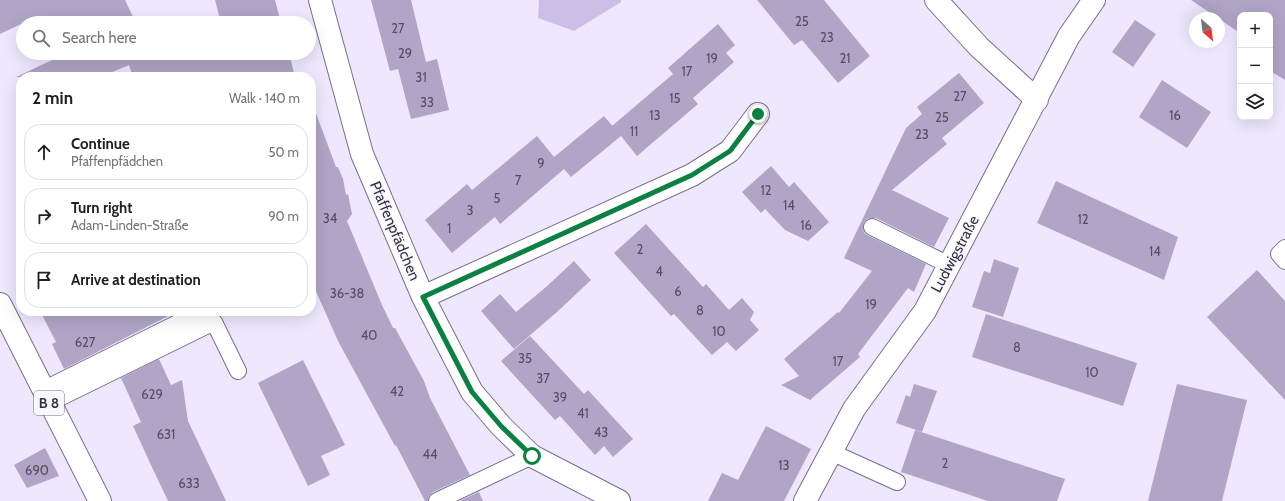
<!DOCTYPE html>
<meta charset="utf-8">
<style>
body{margin:0;font-family:Cabin,sans-serif;background:#f6f6f6;color:#202124}
.controls{position:absolute;right:12px;top:12px;display:grid;overflow:hidden;border-radius:8px;box-shadow:0 4px 16px #0002}
.controls button{width:36px;height:36px;display:grid;place-items:center;padding:0;border:0;border-bottom:1px solid #e0e0e0;background:#fff;color:#202124;font:20px sans-serif}
.compass{position:absolute;left:1189px;top:12px;width:36px;height:36px;border-radius:50%;background:#fff;box-shadow:0 4px 16px #0002;rotate:152deg}
.stop{position:absolute;width:12px;height:12px;margin:-9px;border:3px solid #0b8043;border-radius:50%;background:#fff}
.stop.end{background:#0b8043;border-color:#fff;box-shadow:0 1px 4px #0008}
.list{margin:0;padding:0;list-style:none}
h2{display:flex;justify-content:space-between;align-items:center;height:52px;margin:0;padding:0 16px;font-size:17px}
h2 small{font-size:13px;font-weight:400;color:#757577}
.list li{display:grid;grid-template-columns:26px 1fr auto;gap:12px;align-items:center;box-sizing:border-box;height:56px;margin:0 8px 8px;padding:0 8px;border:1px solid #e0e0e0;border-radius:16px}
.list b{display:block;font-size:15px;white-space:nowrap}
.list p{margin:0;font-size:13px;white-space:nowrap;color:#757577}
.list em{font-size:13px;font-style:normal;color:#757577}
.icon{flex:none;width:22px;height:22px;fill:none;stroke:currentColor;stroke-width:2;stroke-linecap:round;stroke-linejoin:round}
.map{position:relative;flex:none;width:1285px;height:501px;overflow:hidden}
.search{position:absolute;background:#fff;box-shadow:0 4px 16px #0002;left:16px;top:16px;width:300px;height:44px;display:flex;align-items:center;gap:10px;box-sizing:border-box;padding:0 14px;border-radius:22px;color:#757577;font-size:15px}
.panel{position:absolute;background:#fff;box-shadow:0 4px 16px #0002;left:16px;top:72px;width:300px;height:244px;border-radius:16px}
.map>svg:first-child{display:block}
</style>
<div class="map">
<svg width="1285" height="501" viewBox="0 0 1285 501">
<rect width="100%" height="100%" fill="#eee7fd"/>
<!-- green -->
<path fill="#ccbfe6" d="M539,0H621V2L574,31L538,18Z"/>
<!-- building -->
<path fill="#b0a5c7" d="M0,0H125L136,23H23L0,34Z
M215,0H275L281,23H221Z
M371,0H411L426,62L437,59L449,110L411,119L398,69L390,71Z
M757,0H824L870,56L838,83L802,40L794,45Z
M1191,0H1285V80L1270,71V15H1240V33Z
M1135,20L1156,34L1133,67L1112,52Z
M718,24L735,45L726,53L734,62L693,98L698,104L637,156L621,136L571,177L563,168L564,169L500,224L495,217L452,253L425,220L467,184L472,190L537,136L554,157L604,116L620,135L612,126L673,74L668,68Z
M67,53H289L295,77H133L129,65L101,77H16Z
M959,73L984,103L942,138L947,144L892,190L949,218L934,247L876,218H871L867,219L864,222L863,228L864,233L867,235L926,264L914,292L908,288L858,354L860,357L810,400L781,385L799,376L784,359L838,312L839,313L872,271L844,258L906,128L922,114L917,107Z
M1162,80L1211,112L1187,148L1139,117Z
M311,108H314L336,167H338L343,179L346,195L348,194L352,214L347,221L382,305L393,328H395L424,381L430,398L470,475L433,492L429,496L428,501H425L396,445L395,446L338,341L311,280Z
M771,166L789,187L794,182L829,222L808,241L785,230L765,209L761,213L742,192Z
M1056,181L1178,237L1164,280L1037,223Z
M646,224L703,287L706,284L729,310L742,298L754,312L750,320L759,330L736,351L727,342L712,355L674,314L671,316L614,253Z
M994,259L1019,268L1003,317L972,307L984,271L990,273Z
M574,261L591,280L557,312L514,349L481,311L500,294L516,312L546,287Z
M1257,270L1285,301V400L1207,317Z
M40,311H178L64,369L52,344L56,342Z
M986,314L1137,363L1123,406L972,357Z
M530,336L584,394L588,390L633,439L613,457L604,446L595,455L560,416L555,420L501,361Z
M159,359L171,385L182,380L188,421L226,501H168L151,465L133,426L141,422L121,378Z
M303,360L345,445L321,456L330,475L308,486L258,383Z
M914,384L937,391L922,432L896,423L906,395L910,397Z
M1177,384L1247,400L1222,501H1148Z
M766,426L811,449L784,501H708L722,473L738,480Z
M915,430L1065,479L1057,501H988L901,472Z
M45,448L59,476L27,488L14,465Z
M479,492L483,501H459Z"/>
<g fill="none" stroke-linecap="round" stroke-linejoin="round">
<!-- service casing -->
<g stroke="#796e8e" stroke-width="18">
<path id="service" d="M872,227L949,265
M1285,248L1279,254L1285,261
M43,390L202,311
M49,403L214,322L238,371
M831,452L897,482
M437,501L532,456"/>
</g>
<!-- minor casing -->
<g stroke="#796e8e" stroke-width="24">
<path id="minor" d="M320,0L362,154L423,297L472,392L501,426L532,456L619,501
M936,0L979,47L1037,100
M423,297L692,175L730,151L758,114
M805,501L854,409L925,311L1069,36L1094,0"/>
</g>
<!-- primary casing -->
<g stroke="#796e8e" stroke-width="24">
<path id="primary" d="M0,304L100,501"/>
</g>
<!-- service -->
<use href="#service" stroke="#fff" stroke-width="16"/>
<!-- minor -->
<use href="#minor" stroke="#fff" stroke-width="22"/>
<!-- primary -->
<use href="#primary" stroke="#fff" stroke-width="22"/>
</g>
<g fill="none" stroke-linecap="round" stroke-linejoin="round">
<!-- route -->
<path stroke="#0b8043" stroke-width="5" d="M532,456L501,426L472,392L423,297L692,175L730,151L758,114"/>
</g>
<g text-anchor="middle" dominant-baseline="central" stroke-width="3.5" stroke-linejoin="round" paint-order="stroke">
<!-- number labels -->
<g font-size="13" fill="#544e61">
<text x="802" y="21">25</text>
<text x="398" y="28">27</text>
<text x="827" y="37">23</text>
<text x="405" y="53">29</text>
<text x="712" y="58">19</text>
<text x="845" y="58">21</text>
<text x="687" y="71">17</text>
<text x="421" y="77">31</text>
<text x="960" y="96">27</text>
<text x="675" y="98">15</text>
<text x="427" y="102">33</text>
<text x="655" y="115">13</text>
<text x="1175" y="115">16</text>
<text x="942" y="117">25</text>
<text x="634" y="131">11</text>
<text x="922" y="134">23</text>
<text x="541" y="163">9</text>
<text x="518" y="180">7</text>
<text x="766" y="190">12</text>
<text x="497" y="198">5</text>
<text x="789" y="205">14</text>
<text x="470" y="210">3</text>
<text x="330" y="218">34</text>
<text x="1083" y="219">12</text>
<text x="806" y="225">16</text>
<text x="449" y="228">1</text>
<text x="640" y="249">2</text>
<text x="1155" y="251">14</text>
<text x="659" y="271">4</text>
<text x="678" y="291">6</text>
<text x="347" y="293">36-38</text>
<text x="871" y="304">19</text>
<text x="700" y="310">8</text>
<text x="719" y="331">10</text>
<text x="369" y="335">40</text>
<text x="85" y="342">627</text>
<text x="1017" y="347">8</text>
<text x="525" y="358">35</text>
<text x="838" y="361">17</text>
<text x="1092" y="372">10</text>
<text x="543" y="378">37</text>
<text x="397" y="391">42</text>
<text x="152" y="394">629</text>
<text x="560" y="397">39</text>
<text x="583" y="413">41</text>
<text x="601" y="432">43</text>
<text x="166" y="434">631</text>
<text x="430" y="454">44</text>
<text x="945" y="463">2</text>
<text x="784" y="465">13</text>
<text x="37" y="470">690</text>
<text x="189" y="483">633</text>
</g>
<!-- shield labels -->
<rect fill="#f9f7fe" stroke="#706c78" stroke-width="1" x="34" y="391" width="30" height="24" rx="3"/>
<g font-size="14" font-weight="bold" fill="#36313f">
<text x="49" y="403">B 8</text>
</g>
<!-- street labels -->
<g font-size="15" fill="#36313f" stroke="#f9f7fe">
<text transform="translate(395 231) rotate(67)">Pfaffenpfädchen</text>
<text transform="translate(955 254) rotate(-62)">Ludwigstraße</text>
</g>
</g>
</svg>
<div class="controls">
<button>+</button>
<button>−</button>
<button><svg class="icon" aria-label="layers" viewBox="0 0 24 24"><path d="M12 4l9 5-9 5-9-5zM3 14l9 5 9-5"/></svg></button>
</div>
<svg class="compass" viewBox="-18 -18 36 36"><path d="M0-13l5 13h-10z" fill="#e53935"/><path d="M0 13l5-13h-10z" fill="#757577"/></svg>
<div class="stop" style="left:532px;top:456px"></div>
<div class="stop end" style="left:758px;top:114px"></div>
<div class="search"><svg class="icon" aria-label="search" viewBox="0 0 24 24"><circle cx="10" cy="10" r="6"/><path d="M15 15l6 6"/></svg>Search here</div>
<section class="panel">
<h2>2 min<small>Walk · 140 m</small></h2>
<ul class="list">
<li><svg class="icon" aria-label="ahead" viewBox="0 0 24 24"><path d="M12 20V5M6 11l6-6 6 6"/></svg><div><b>Continue</b><p>Pfaffenpfädchen</p></div><em>50 m</em></li>
<li><svg class="icon" aria-label="right" viewBox="0 0 24 24"><path d="M7 20v-9h11M14 6l5 5-5 5"/></svg><div><b>Turn right</b><p>Adam-Linden-Straße</p></div><em>90 m</em></li>
<li><svg class="icon" aria-label="arrive" viewBox="0 0 24 24"><path d="M6 21V4h12l-3 4 3 4H6"/></svg><div><b>Arrive at destination</b></div></li>
</ul>
</section>
</div>
